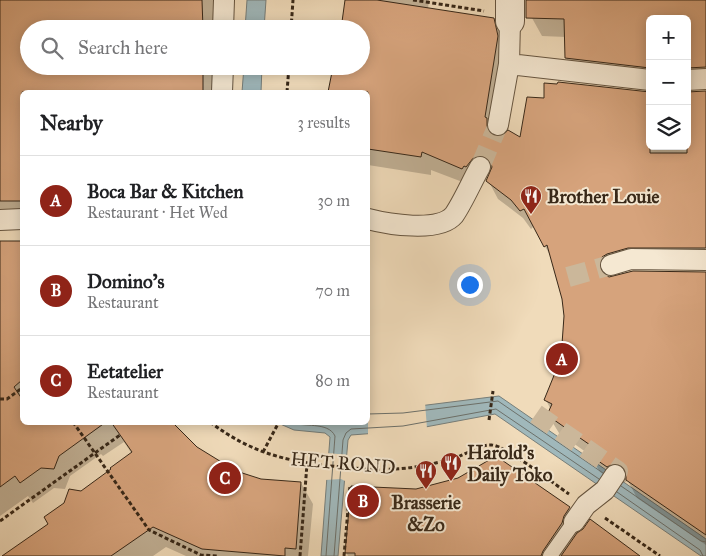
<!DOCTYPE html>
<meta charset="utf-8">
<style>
body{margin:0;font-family:"IM FELL Great Primer",serif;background:#f6f6f6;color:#202124}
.controls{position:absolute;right:15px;top:15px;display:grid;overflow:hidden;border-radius:8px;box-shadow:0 2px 12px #0003}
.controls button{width:45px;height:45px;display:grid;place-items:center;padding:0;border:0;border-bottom:1px solid #e0e0e0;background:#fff;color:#202124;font:25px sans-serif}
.you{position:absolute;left:469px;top:284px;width:18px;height:18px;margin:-12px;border:4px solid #fff;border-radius:50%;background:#1a73e8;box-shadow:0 0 0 8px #1a73e833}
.badge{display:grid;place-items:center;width:32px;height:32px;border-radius:50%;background:#8f2418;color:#fff;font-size:16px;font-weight:700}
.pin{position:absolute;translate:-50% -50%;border:2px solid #fff;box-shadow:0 1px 5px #0006}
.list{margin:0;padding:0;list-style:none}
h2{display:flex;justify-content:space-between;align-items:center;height:65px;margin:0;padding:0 20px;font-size:21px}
h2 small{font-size:16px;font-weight:400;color:#757577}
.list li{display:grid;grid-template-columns:32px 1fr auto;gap:15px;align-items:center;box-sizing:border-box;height:90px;padding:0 20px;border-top:1px solid #e0e0e0}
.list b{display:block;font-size:19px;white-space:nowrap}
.list p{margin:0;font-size:16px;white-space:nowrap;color:#757577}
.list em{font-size:16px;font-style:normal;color:#757577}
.icon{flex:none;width:28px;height:28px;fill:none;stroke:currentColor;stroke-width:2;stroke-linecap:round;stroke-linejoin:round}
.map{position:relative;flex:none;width:706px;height:556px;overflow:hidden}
.search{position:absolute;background:#fff;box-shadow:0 2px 12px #0003;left:20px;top:20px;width:350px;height:55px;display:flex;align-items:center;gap:12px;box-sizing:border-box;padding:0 18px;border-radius:28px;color:#757577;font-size:19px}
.panel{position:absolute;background:#fff;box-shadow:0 2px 12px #0003;left:20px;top:90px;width:350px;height:335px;border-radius:8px}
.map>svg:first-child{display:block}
</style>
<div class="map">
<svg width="706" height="556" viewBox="0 0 706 556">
<rect width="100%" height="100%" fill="#f0dbba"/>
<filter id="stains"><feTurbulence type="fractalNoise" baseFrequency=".004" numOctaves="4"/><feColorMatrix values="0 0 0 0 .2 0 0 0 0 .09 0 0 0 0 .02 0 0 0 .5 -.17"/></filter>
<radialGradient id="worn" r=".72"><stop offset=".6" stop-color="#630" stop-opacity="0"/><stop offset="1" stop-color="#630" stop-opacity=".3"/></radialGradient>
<!-- water -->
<path fill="#a0b8bb" stroke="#767e7a" d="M247,0H266L264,29H245Z
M244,66H262L261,92H242Z
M499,396L706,539V556H701L495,414L404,431L351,435L348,440L338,556H321L330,437L325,433L294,430L278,423L368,422L403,408Z"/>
<!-- pier -->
<path fill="#f0dbba" d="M425,402L427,429L406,433L368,436V407Z
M327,453L349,455L347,482L341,479L325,480Z"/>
<!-- shadow -->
<path fill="#0003" d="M0,0H213V29H29V66H214V92H22V220H0Z
M345,0H429L428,9L494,20L504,38L507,55L495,135L497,138L650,146H687L706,92V245L702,243L706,250L639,265L607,276L608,278L706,273V545L637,498L628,481L618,484L600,472L590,455L559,433L548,415L551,410L546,400L562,359L565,316L563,299L552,259L534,226L531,229L523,218L498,199L488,180L491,173L484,174L473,186L431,170V175L368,165V92H331L335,66H361V29L343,20Z
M532,0H706V86L691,88L687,92V19H650V84L576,76L566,58V37L542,36L532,18Z
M0,242H22V422H170L196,448L235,472L260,480L301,483L313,504L308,556H186L166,547L153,556H5L50,525L81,493L132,454L124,442L103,456L101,454L70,476L65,489L54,488L33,503L28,496L0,516Z
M569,508L581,528L576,535L638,556H348L346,552Z"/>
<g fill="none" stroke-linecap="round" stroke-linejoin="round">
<!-- shore -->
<path stroke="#6c706a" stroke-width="1" d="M368,414L403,413L498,401L603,473
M290,422C303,428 328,421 335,436L326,556
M621,486L701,541L706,542
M617,492L700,550L703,556
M334,556L343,440L346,433L351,429L403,426L496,409L599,479"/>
</g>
<!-- building -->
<path fill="#d6a37c" stroke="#382818" d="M0,0H202L203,29H29V66H203V92H22V201H0Z
M345,0H377L494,18L498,36L485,117L487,118V129L491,134L495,137L502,136L508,130L520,137L527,97L544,98V83L557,84L558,82L650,92V153H687V92L706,91V248H628L607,254L602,257L599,263L600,269L603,273L609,277L633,271L706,272V535L626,480V470L622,465L615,463L607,467L588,454L593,447L547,415L552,404L544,400L555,373L558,357L561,358L564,316L562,299L547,245L544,247L524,209L520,211L511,200L486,181L492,167L490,160L486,157L480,155L474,157L466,167L464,166L462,169L422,152L421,157L368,149V92H328L333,67L361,66V29H341Z
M526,0H706V67L687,68V19H650V68L565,58L564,19L526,18Z
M0,241H22V380L14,387L22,399V422H106L59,456L54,469L41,468L20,483L15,476L0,487Z
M111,422H172L197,447L236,471L261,479L301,482L296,549L285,548V556L202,549L153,527L111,556H2L48,524L44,517L64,503L69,489L81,491L111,469L110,468L132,452Z
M496,456L570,507L564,516L562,523L543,551L541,556H355V553H345L351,486L416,489L458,478Z
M590,519L640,556H561L577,533L583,529Z"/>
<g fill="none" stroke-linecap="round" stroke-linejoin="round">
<!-- pedestrian-tunnel -->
<path stroke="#cbb79a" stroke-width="20" stroke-dasharray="20 10" stroke-linecap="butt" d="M480,167L498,125
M568,277L611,265
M536,414L618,471L615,475"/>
<!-- service casing -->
<g stroke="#665540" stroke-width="16">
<path id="service" d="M550,556L574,522"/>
</g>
<!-- pedestrian casing -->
<g stroke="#665540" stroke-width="22">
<path id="pedestrian" d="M223,29L224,0
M509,64L650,80
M687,80L706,79
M222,92L223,66
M498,125L509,64L510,21
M368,219C387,224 439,233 454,215C463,202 472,181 480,167
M0,220L22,219
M611,265L631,259L706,260
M574,522L586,505L605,490L615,475"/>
</g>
<!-- minor casing -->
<g stroke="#665540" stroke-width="30">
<path id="minor" d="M510,0V21"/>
</g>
<!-- path -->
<path stroke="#382818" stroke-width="3" stroke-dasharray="4 2.5" stroke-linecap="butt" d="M413,0L484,11
M291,29L293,0
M287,92L289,66
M0,399H7L22,388
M489,420L493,391
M73,422L149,530L201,555L218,556
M210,422C252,454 289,462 341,467C371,470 401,471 431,464C441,462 451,459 460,456C470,452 482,444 492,445C506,446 554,484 569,494
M263,452L279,422
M605,518L660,556
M0,521L120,435
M300,556L307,464
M344,556L350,486"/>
<!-- service -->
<use href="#service" stroke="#f5e8d2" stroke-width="14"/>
<!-- pedestrian -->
<use href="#pedestrian" stroke="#f5e8d2" stroke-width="20"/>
<!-- minor -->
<use href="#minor" stroke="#f5e8d2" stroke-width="28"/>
</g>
<!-- icons -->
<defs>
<g id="restaurant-pin" transform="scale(1.125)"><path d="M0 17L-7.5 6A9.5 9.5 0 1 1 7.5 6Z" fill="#8f2418" stroke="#f5e8d2"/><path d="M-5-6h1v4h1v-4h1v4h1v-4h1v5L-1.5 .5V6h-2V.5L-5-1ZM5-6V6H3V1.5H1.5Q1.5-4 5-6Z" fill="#fff"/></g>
</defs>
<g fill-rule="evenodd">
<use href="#restaurant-pin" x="531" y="196"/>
<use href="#restaurant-pin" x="451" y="463"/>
<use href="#restaurant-pin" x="426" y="471"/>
</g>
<g text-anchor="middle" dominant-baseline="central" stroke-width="4" stroke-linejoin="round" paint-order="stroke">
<!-- poi labels -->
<g font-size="19" font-weight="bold" fill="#382818" stroke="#f5e8d2" text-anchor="start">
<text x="547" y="196">Brother Louie</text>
<text x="467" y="452">Harold's<tspan x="467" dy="22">Daily Toko</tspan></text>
<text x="426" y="502" text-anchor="middle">Brasserie<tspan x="426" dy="22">&amp;Zo</tspan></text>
</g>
<!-- street labels -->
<g font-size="19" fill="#382818" stroke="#f5e8d2">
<text transform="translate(343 463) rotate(5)">HET ROND</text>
</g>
</g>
<rect width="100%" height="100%" filter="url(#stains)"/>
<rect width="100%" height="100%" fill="url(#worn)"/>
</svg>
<div class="controls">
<button>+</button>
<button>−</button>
<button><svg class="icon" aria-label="layers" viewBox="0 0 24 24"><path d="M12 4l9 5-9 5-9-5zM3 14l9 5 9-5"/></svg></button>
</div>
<div class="you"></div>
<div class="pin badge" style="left:562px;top:359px">A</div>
<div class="pin badge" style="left:363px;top:501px">B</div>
<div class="pin badge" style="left:225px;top:478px">C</div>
<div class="search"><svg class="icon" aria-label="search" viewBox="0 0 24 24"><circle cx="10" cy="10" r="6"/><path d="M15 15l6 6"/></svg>Search here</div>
<section class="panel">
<h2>Nearby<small>3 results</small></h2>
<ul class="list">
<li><span class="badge">A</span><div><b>Boca Bar &amp; Kitchen</b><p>Restaurant · Het Wed</p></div><em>30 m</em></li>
<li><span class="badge">B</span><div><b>Domino's</b><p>Restaurant</p></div><em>70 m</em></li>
<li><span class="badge">C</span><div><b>Eetatelier</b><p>Restaurant</p></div><em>80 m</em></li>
</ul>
</section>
</div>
